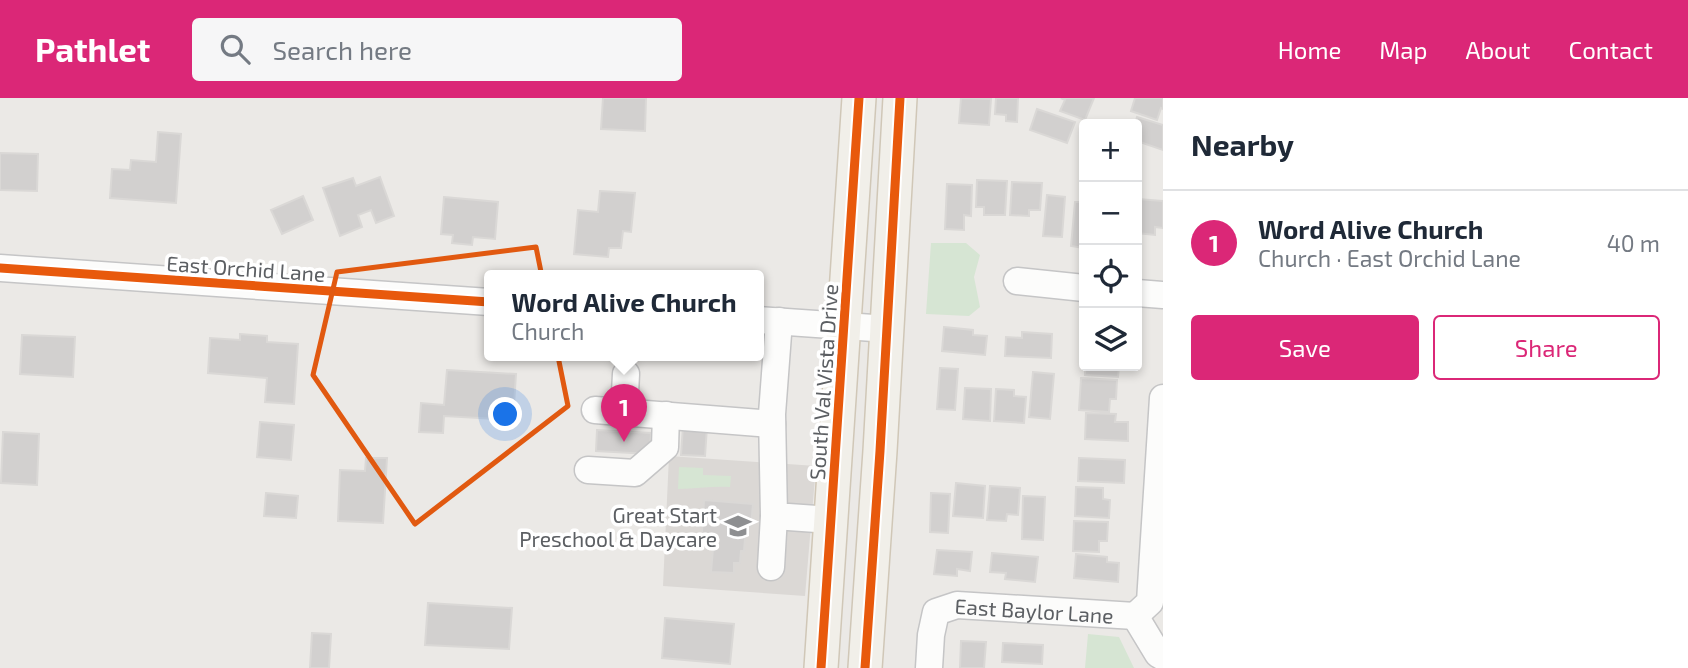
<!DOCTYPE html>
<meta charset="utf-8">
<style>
body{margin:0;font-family:"Exo 2",sans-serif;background:#f6f6f7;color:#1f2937}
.controls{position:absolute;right:21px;top:21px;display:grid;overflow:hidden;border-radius:7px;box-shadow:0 4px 10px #0003}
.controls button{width:63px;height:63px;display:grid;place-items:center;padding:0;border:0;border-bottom:2px solid #e0e1e3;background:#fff;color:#1f2937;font:35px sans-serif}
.you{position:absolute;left:506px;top:317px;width:24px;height:24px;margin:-18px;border:5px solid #fff;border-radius:50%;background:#1a73e8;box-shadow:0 0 0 10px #1a73e833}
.badge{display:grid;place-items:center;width:46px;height:46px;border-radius:50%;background:#db2777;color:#fff;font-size:23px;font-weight:700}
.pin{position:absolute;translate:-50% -58px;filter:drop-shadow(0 2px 4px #0008)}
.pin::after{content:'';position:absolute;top:37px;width:24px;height:21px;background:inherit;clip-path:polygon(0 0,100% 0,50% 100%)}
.popup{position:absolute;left:484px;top:172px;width:280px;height:91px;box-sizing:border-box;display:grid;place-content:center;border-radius:7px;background:#fff;filter:drop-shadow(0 2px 5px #0005);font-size:23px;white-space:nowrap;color:#747a83}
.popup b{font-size:26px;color:#1f2937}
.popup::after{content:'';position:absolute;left:50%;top:100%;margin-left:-14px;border:14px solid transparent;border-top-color:#fff}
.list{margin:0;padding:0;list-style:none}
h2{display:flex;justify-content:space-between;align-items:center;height:91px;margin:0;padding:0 28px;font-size:30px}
h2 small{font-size:23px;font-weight:400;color:#747a83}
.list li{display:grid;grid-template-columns:46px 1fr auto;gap:21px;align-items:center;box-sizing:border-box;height:105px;padding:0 28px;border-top:2px solid #e0e1e3}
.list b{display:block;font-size:26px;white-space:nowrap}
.list p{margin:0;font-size:23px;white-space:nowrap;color:#747a83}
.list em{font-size:23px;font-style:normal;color:#747a83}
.actions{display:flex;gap:14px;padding:21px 28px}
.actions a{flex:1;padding:16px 0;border:2px solid #db2777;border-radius:7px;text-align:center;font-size:24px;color:#db2777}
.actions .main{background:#db2777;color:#fff}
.icon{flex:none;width:38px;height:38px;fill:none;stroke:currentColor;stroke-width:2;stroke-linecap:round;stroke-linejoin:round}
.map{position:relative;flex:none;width:1163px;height:570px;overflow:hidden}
header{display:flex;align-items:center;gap:42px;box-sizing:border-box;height:98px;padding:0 35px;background:#db2777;color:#fff}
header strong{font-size:33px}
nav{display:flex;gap:38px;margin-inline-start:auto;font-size:24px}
.search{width:490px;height:63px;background:#f6f6f7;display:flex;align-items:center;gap:18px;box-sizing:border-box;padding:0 24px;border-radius:7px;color:#747a83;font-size:26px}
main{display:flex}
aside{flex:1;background:#fff}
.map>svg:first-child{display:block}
</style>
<header>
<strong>Pathlet</strong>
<div class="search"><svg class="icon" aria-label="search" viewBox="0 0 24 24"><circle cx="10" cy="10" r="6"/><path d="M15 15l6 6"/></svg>Search here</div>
<nav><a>Home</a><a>Map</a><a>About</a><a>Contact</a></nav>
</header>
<main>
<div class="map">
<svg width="1163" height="570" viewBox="0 0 1163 570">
<rect width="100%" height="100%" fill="#ebe9e6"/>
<!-- education -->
<path fill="#dbd8d5" d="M669,358L816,368L805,498L663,488Z"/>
<!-- green -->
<path fill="#d6e5d3" d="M931,145H966L980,157L974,179L980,209L969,218L926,216Z
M679,369L703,370V377L731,378L730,389C712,388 696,391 678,391Z
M1088,536L1119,539L1134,570H1085Z"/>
<!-- building -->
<path fill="#d2d0cf" stroke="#dad8d6" stroke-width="2" d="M603,0H646L645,33L601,31Z
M961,0L991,1L989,27L959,25Z
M996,0H1018L1017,24L1006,23V17L995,16Z
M1061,0H1094L1085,22L1060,13L1065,2Z
M1135,0H1163V11L1161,10L1157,22L1131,13Z
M1037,11L1075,24L1067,45L1030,32Z
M1137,19L1163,27V52L1137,43V26H1135Z
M158,34L181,36L176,105L110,100L112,71L130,72L131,62L156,64Z
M0,55L38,56L37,93L0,92Z
M380,79L394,118L376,125L371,112L358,117L362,129L340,138L323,90L353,80L356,88Z
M977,82L1007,83L1005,117H984V109H976Z
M1012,84L1042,85L1040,112H1029V118L1010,117Z
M947,86L972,87L971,118L964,117V132L945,131Z
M600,93L635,95L631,134L623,133L621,150H609L608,159L574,156L578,112L598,114Z
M1047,97L1065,99L1062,139L1043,138Z
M303,98L313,122L282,136L271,112Z
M444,99L498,104L495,141L473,139L472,147L452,145L453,137L441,136Z
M1138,101L1163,103V130L1155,129V137L1137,135Z
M1075,104H1084V150L1071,148Z
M944,229L973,232V237L987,238L985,257L942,253Z
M1022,234L1052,236L1051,260L1005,258L1006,239L1022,240Z
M240,236L267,238V244L298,246L294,306L265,304L267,280L208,275L210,240L240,242Z
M22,237L75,239L73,279L20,276Z
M1085,268H1119L1118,279L1085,277Z
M940,270L958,271L955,312L937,311Z
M447,272L516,276L513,322L444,318L443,335L419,334L421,305L444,307Z
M1033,274L1054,276L1050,321L1029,319Z
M1081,280L1117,282L1116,301H1110L1109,314L1079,312Z
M965,290L991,291L990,323L963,321Z
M996,291L1014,292V298L1026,299L1024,325L994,323Z
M1086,315L1116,316L1115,324H1128V343L1085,341Z
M260,324L294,327L291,362L257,359Z
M683,328L707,329L705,358L681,357Z
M597,332L651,335L650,356L596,353Z
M3,334L39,336L37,387L1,385Z
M366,360H387L383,425L338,423L340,372L365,373Z
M1079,360L1125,362L1124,385L1078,383Z
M956,385L985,388L983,420L953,418Z
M990,388L1020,390L1018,417L1007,416L1006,423L987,422Z
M1076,389L1103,390V401L1110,402L1109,420L1075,418Z
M266,395L298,398L296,420L264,418Z
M931,395L950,396L948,435L930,434Z
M1023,398L1045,399L1043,442L1022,441Z
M704,402L753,406L751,428H746L744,453H741L740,465H734V475L711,474L713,451L701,450Z
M1074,423L1108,424L1107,443H1099V454L1073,453Z
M937,452L972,454L970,473L957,471V478L934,476Z
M992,455L1038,459L1035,484L1005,481L1006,475L990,474Z
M1076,456L1107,459V464L1119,465L1118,484L1074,480Z
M428,505L512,510L509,551L425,547Z
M665,520L734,526L730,566L662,560Z
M312,535L331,536L329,570H310Z
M961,543L986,544L984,570H960Z
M1003,545L1043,547L1042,566L1002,564Z"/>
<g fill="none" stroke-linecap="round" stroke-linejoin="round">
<!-- minor casing -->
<g stroke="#c5c5c6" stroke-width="29">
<g id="minor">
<path d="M0,170L489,204"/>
<path d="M1017,183L1084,190"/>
<path d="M1137,195L1163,197"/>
<path d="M759,222L888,231"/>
<path d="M779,223L772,316L774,418L831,422"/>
<path d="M595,312L772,326"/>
<path d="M624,314L626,276"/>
<path d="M588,372L635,375L665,349L666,317"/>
<path d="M771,469L774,418"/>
<path d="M1135,518L1150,504L1163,300"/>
<path d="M1135,518L1158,556L1163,559"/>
<path id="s1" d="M929,570L931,537L936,514L957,507L1135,518"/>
</g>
</g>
<!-- major casing -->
<g stroke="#d0c7b7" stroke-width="36">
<path id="major" d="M821,570L859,0
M865,570L880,353L900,0"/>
</g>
<!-- minor -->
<use href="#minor" stroke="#fcfcfb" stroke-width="26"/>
<!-- major -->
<use href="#major" stroke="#f1efe9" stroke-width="33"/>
<!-- cycleway casing -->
<g stroke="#fff" stroke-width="13">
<path id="cycleway" d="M0,170L489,204
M821,570L859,0
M865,570L880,353L900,0"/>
</g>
<!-- cycleway -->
<use href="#cycleway" stroke="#e8590c" stroke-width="9"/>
</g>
<!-- marked area -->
<path fill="none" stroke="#e15910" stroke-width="5" stroke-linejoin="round" d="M536,149L568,308L415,426L313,277L337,174Z"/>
<!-- icons -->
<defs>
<g id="school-bare" transform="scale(2.1)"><path d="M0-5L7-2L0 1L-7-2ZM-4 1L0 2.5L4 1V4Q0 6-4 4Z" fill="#8e8f91" stroke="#fff" stroke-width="2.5" paint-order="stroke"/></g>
</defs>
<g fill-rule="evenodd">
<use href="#school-bare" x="738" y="428"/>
</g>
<g text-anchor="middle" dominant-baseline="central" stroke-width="7" stroke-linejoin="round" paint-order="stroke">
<!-- street labels -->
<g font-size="21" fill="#5c5f63" stroke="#fff">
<text transform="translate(246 170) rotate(4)">East Orchid Lane</text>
<text transform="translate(823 284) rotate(-86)">South Val Vista Drive</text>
<text stroke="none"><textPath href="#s1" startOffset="156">East Baylor Lane</textPath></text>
</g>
<!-- poi labels -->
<g font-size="21" fill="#5c5f63" stroke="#fff" text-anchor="end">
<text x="717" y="416">Great Start<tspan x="717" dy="24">Preschool &amp; Daycare</tspan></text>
</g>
</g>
</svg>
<div class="controls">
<button>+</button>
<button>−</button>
<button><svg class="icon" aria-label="locate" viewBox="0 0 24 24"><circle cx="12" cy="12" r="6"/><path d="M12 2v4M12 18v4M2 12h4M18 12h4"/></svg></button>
<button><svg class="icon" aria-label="layers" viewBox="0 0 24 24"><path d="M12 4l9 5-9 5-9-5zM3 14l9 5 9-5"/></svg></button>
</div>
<div class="you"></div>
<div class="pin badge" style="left:624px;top:344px">1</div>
<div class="popup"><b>Word Alive Church</b>Church</div>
</div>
<aside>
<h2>Nearby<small></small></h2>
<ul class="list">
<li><span class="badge">1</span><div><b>Word Alive Church</b><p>Church · East Orchid Lane</p></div><em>40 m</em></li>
</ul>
<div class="actions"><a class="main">Save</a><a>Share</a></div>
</aside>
</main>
